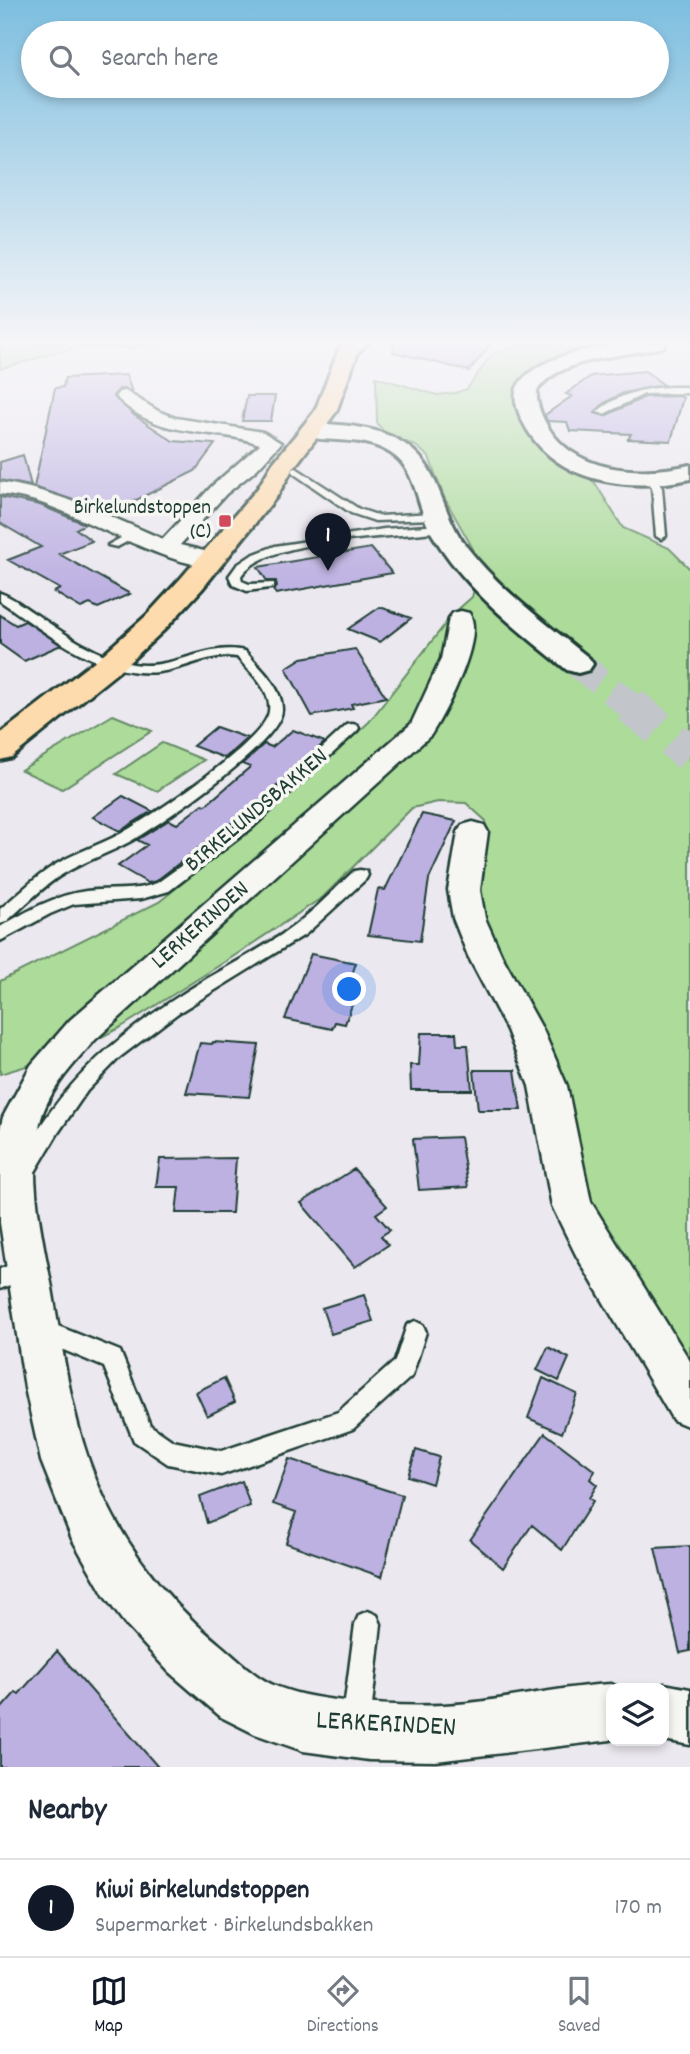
<!DOCTYPE html>
<meta charset="utf-8">
<style>
body{margin:0;font-family:Dekko,sans-serif;background:#f6f6f7;color:#1f2937}
.controls{position:absolute;right:21px;bottom:21px;display:grid;overflow:hidden;border-radius:14px;box-shadow:0 4px 10px #0003}
.controls button{width:63px;height:63px;display:grid;place-items:center;padding:0;border:0;border-bottom:2px solid #e0e1e3;background:#fff;color:#1f2937;font:35px sans-serif}
.you{position:absolute;left:350px;top:990px;width:24px;height:24px;margin:-18px;border:5px solid #fff;border-radius:50%;background:#1a73e8;box-shadow:0 0 0 10px #1a73e833}
.badge{display:grid;place-items:center;width:46px;height:46px;border-radius:50%;background:#111827;color:#fff;font-size:23px;font-weight:700}
.pin{position:absolute;translate:-50% -58px;filter:drop-shadow(0 2px 4px #0008)}
.pin::after{content:'';position:absolute;top:37px;width:24px;height:21px;background:inherit;clip-path:polygon(0 0,100% 0,50% 100%)}
.list{margin:0;padding:0;list-style:none}
h2{display:flex;justify-content:space-between;align-items:center;height:91px;margin:0;padding:0 28px;font-size:30px}
h2 small{font-size:23px;font-weight:400;color:#747a83}
.list li{display:grid;grid-template-columns:46px 1fr auto;gap:21px;align-items:center;box-sizing:border-box;height:98px;padding:0 28px;border-top:2px solid #e0e1e3}
.list b{display:block;font-size:26px;white-space:nowrap}
.list p{margin:0;font-size:23px;white-space:nowrap;color:#747a83}
.list em{font-size:23px;font-style:normal;color:#747a83}
.icon{flex:none;width:38px;height:38px;fill:none;stroke:currentColor;stroke-width:2;stroke-linecap:round;stroke-linejoin:round}
.map{position:relative;flex:none;width:690px;height:1767px;overflow:hidden}
.search{position:absolute;background:#fff;box-shadow:0 4px 10px #0003;left:21px;right:21px;top:21px;height:77px;display:flex;align-items:center;gap:18px;box-sizing:border-box;padding:0 24px;border-radius:38px;color:#747a83;font-size:26px}
.sheet{height:189px;background:#fff}
nav{display:flex;justify-content:space-around;align-items:center;box-sizing:border-box;height:98px;border-top:2px solid #e0e1e3;background:#fff;font-size:19px;color:#747a83}
nav a{display:grid;justify-items:center;gap:4px}
nav .on{color:#111827}
.map>svg:first-child{display:block}
</style>
<div class="map">
<svg width="690" height="1767" viewBox="0 0 690 1767">
<rect width="100%" height="100%" fill="#ebe8ef"/>
<filter id="ink" filterUnits="userSpaceOnUse"><feTurbulence type="fractalNoise" baseFrequency=".0143" numOctaves="2"/><feDisplacementMap in="SourceGraphic" scale="14" xChannelSelector="R" yChannelSelector="G"/><feConvolveMatrix kernelMatrix="1 2 1 2 8 2 1 2 1" color-interpolation-filters="sRGB"/></filter>
<g filter="url(#ink)">
<!-- green -->
<path fill="#acdb9a" stroke="#668c67" stroke-width="2" d="M6,343H155L131,348L77,347L0,369V345Z
M527,343H668L626,347L532,384V434L595,483L623,528L669,548L690,569V1431L603,1237L482,931L479,881L486,821L466,803L438,802L412,808L323,897L231,958L123,1026L73,1052L0,1074V981L159,902L259,822L369,722L453,614L472,597L479,571L472,547L444,497L429,457L416,446L385,433L377,423L376,377L437,395L455,393L467,389L492,354Z
M113,715L152,731L62,789L21,770Z
M162,743L204,760L157,791L116,774Z"/>
<!-- building -->
<path fill="#bdb1e2" stroke="#1f3d34" stroke-width="2" d="M394,343H492L469,371L393,352Z
M645,371L664,385L623,393L604,403L595,413L605,416L645,397L680,396L683,398L671,441L628,439L631,434L570,431L567,422L547,421L545,415L572,396L566,394L591,376Z
M126,375L132,392L126,389H119L113,396L134,415L173,441L215,444L195,471L110,513L34,487L55,388L63,387L65,378Z
M247,396H275L271,421H242Z
M23,455L31,486L0,480V462Z
M0,497L40,505L85,524L76,529L92,541L59,554L130,594L98,608L90,604L81,608L54,592L60,589L8,560L41,547L0,523Z
M371,548L392,573L276,594L273,590L277,587L276,581H267L258,567Z
M380,607L411,618L380,642L348,629Z
M0,615L16,625L25,621L61,645L24,661L0,644Z
M355,649L386,697L351,704L353,708L312,716L286,668L302,658Z
M216,727L247,738L225,758L193,746Z
M293,730L325,742L265,797L156,881L148,883L118,866L147,845L137,840L169,820L177,824L203,804L206,805L250,767L242,764L264,744L272,747Z
M123,796L152,811L120,831L93,817Z
M422,814L456,821L429,879L420,941L368,935L378,889L385,890Z
M311,954L356,963L347,989L357,991L345,1024L335,1022L332,1029L285,1019Z
M421,1033H456L457,1045H468L472,1090H411L410,1065H419Z
M213,1042L259,1045L249,1097L186,1093L200,1043L212,1044Z
M474,1070H515L521,1110H478Z
M460,1137L468,1187L419,1190L413,1139Z
M236,1158L232,1213H176L179,1187H156L160,1159Z
M354,1169L387,1206L376,1214L390,1230L381,1236L388,1245L355,1267L301,1203Z
M364,1295L373,1321L331,1334L322,1308Z
M548,1347L569,1358L559,1381L537,1370Z
M224,1378L235,1402L207,1416L196,1392Z
M543,1378L577,1394L562,1433L528,1418Z
M545,1433L595,1471L590,1479L597,1485L589,1498L593,1501L562,1550L532,1525L503,1568L470,1540Z
M416,1450L439,1457L432,1484L408,1476Z
M289,1459L402,1495L382,1577L286,1543L296,1512L273,1504Z
M242,1481L250,1506L207,1523L200,1497Z
M690,1546V1651L680,1653L655,1548Z
M57,1651L158,1767H0V1710L16,1692L19,1694Z"/>
<g fill="none" stroke-linecap="round" stroke-linejoin="round">
<!-- secondary-tunnel-far1 -->
<path stroke="#c2c6ca" stroke-width="28" stroke-dasharray="28 14" stroke-linecap="butt" d="M578,664L632,707"/>
<!-- secondary-tunnel -->
<path stroke="#c2c6ca" stroke-width="37" stroke-dasharray="37 18" stroke-linecap="butt" d="M630,705L690,754"/>
<!-- lane casing -->
<g stroke="#1f3d34" stroke-width="5">
<path id="lane" d="M676,387H690V393L644,394L604,414L597,412C619,393 648,387 676,387Z
M296,468L359,509L380,516L434,513L439,516L434,519L375,521L351,513L293,473V469Z
M653,477L656,478L662,488L666,536L661,539L656,536L652,488L648,480Z
M441,525L445,526V530C398,539 267,536 241,576L242,581L249,584L274,583V587L270,588L247,591L233,585L229,576L237,565L252,555L275,546L384,529Z
M132,532L137,535L136,537L117,547L108,545Z
M0,593C13,597 25,608 37,615C66,635 98,657 133,664C172,671 206,642 245,651C259,667 282,686 282,709C283,742 160,824 131,841C109,853 85,861 63,874C43,886 24,906 6,922L0,924V909C16,896 32,880 50,868C72,853 99,846 122,833C150,817 266,741 269,711C272,690 249,671 237,657C209,653 186,669 159,672C99,678 46,632 0,601Z
M352,724L357,725L359,728L357,731L252,828L169,891L141,899L74,904L50,914L0,941V927C27,911 55,895 86,891C110,888 134,892 157,883L242,822L347,725Z
M360,870L366,871L368,875L366,879L306,934L178,1013L120,1057L87,1091L58,1133L32,1177L25,1179L18,1177L15,1171C59,1080 124,1029 208,978C237,961 269,945 295,925C316,909 335,889 354,871Z
M26,1258L34,1261L37,1268L34,1275L0,1289V1269Z
M43,1320L120,1351L150,1425L173,1441L221,1451L338,1412L395,1361L407,1325L415,1321L423,1325L426,1332L412,1376L353,1429L221,1475L168,1464L134,1441L104,1367L35,1338L32,1331L35,1324Z
M368,1611L377,1615L381,1624L370,1724L366,1734L356,1738L346,1734L342,1724L355,1624L359,1615Z"/>
</g>
<!-- street casing -->
<g stroke="#1f3d34" stroke-width="5">
<path id="street" d="M125,391L158,411L176,418L263,432L281,443L256,470L226,494L180,545L220,555L223,560L220,565C182,574 87,519 47,505C32,499 16,496 0,494V482C58,491 109,516 163,539L212,486L260,444C211,427 162,440 119,400L116,396L119,392Z
M461,611L469,613C486,636 445,713 431,735L95,1040C75,1063 50,1088 41,1119C26,1171 42,1236 52,1288C62,1346 70,1406 89,1461C113,1531 161,1596 218,1643C236,1658 255,1678 278,1687C301,1696 327,1699 351,1702C390,1706 430,1707 469,1703C511,1698 553,1689 596,1685L611,1684L621,1688H611V1740L436,1761L369,1760L303,1751L255,1734L221,1717L169,1672L125,1624L105,1597L72,1539L41,1461L25,1388L0,1223V1129L3,1117L31,1065L70,1020L411,724L441,659L449,618L453,613Z
M473,822L484,825L488,832L480,890L485,918L502,956L543,1030L567,1086L591,1202L690,1361V1427L673,1420L576,1255L552,1206L529,1086L507,1030L468,956L453,918L448,890L458,832L462,825Z
M664,1684L690,1689V1745L664,1740V1688H654Z"/>
</g>
<!-- secondary casing -->
<g stroke="#1f3d34" stroke-width="6">
<path id="secondary" d="M622,343H666L663,347C627,356 558,357 537,391C536,402 540,412 545,422C572,474 640,476 690,465V479C628,493 552,483 522,420C516,407 511,392 522,380C545,355 590,349 622,343Z
M311,424C359,424 412,430 434,479C444,502 451,526 466,546C500,590 546,623 589,658L593,664L589,670L578,673L567,670C517,630 466,590 432,534C418,511 417,474 396,457C367,434 335,444 303,436L300,431L303,426Z"/>
</g>
<!-- primary casing -->
<g stroke="#1f3d34" stroke-width="6">
<path id="primary" d="M345,343H368L358,352L336,412L292,470L277,496L202,589L166,628L123,668L12,757L0,760V734L101,656L146,616L182,577L258,488L273,463L315,411L339,349Z"/>
</g>
<!-- lane -->
<use href="#lane" fill="#f6f6f2" fill-rule="evenodd"/>
<!-- street -->
<use href="#street" fill="#f6f6f2" fill-rule="evenodd"/>
<!-- secondary -->
<use href="#secondary" fill="#f6f6f2" fill-rule="evenodd"/>
<!-- primary -->
<use href="#primary" fill="#fedbac" fill-rule="evenodd"/>
</g>
</g>
<!-- sky -->
<linearGradient id="sky" x2="0" y2="1"><stop stop-color="#7dbedf"/><stop offset="0.58" stop-color="#f6f5f8"/><stop offset="1" stop-color="#f6f5f8" stop-opacity="0"/></linearGradient>
<rect width="690" height="590" fill="url(#sky)"/>
<!-- markers -->
<rect fill="#d1495b" stroke="#f6f6f2" stroke-width="2.5" x="218" y="514" width="14" height="14" rx="3.5"/>
<g text-anchor="middle" dominant-baseline="central" stroke-width="7" stroke-linejoin="round" paint-order="stroke">
<!-- far-poi labels -->
<g font-size="21" fill="#1f3d34" stroke="#f6f6f2" text-anchor="end">
<text x="211" y="509">Birkelundstoppen<tspan x="211" dy="24">(C)</tspan></text>
</g>
<!-- street labels -->
<g font-size="24" fill="#1f3d34" stroke="#f6f6f2">
<text transform="translate(257 811) rotate(-40)">BIRKELUNDSBAKKEN</text>
<text transform="translate(201 926) rotate(-41)">LERKERINDEN</text>
</g>
<!-- near-street labels -->
<g font-size="28" fill="#1f3d34" stroke="#f6f6f2">
<text transform="translate(386 1726) rotate(3)">LERKERINDEN</text>
</g>
</g>
</svg>
<div class="controls">
<button><svg class="icon" aria-label="layers" viewBox="0 0 24 24"><path d="M12 4l9 5-9 5-9-5zM3 14l9 5 9-5"/></svg></button>
</div>
<div class="you"></div>
<div class="pin badge" style="left:328px;top:571px">1</div>
<div class="search"><svg class="icon" aria-label="search" viewBox="0 0 24 24"><circle cx="10" cy="10" r="6"/><path d="M15 15l6 6"/></svg>Search here</div>
</div>
<section class="sheet">
<h2>Nearby<small></small></h2>
<ul class="list">
<li><span class="badge">1</span><div><b>Kiwi Birkelundstoppen</b><p>Supermarket · Birkelundsbakken</p></div><em>170 m</em></li>
</ul>
</section>
<nav>
<a class="on"><svg class="icon" aria-label="map" viewBox="0 0 24 24"><path d="M3 6l6-2 6 2 6-2v14l-6 2-6-2-6 2zM9 4v14M15 6v14"/></svg>Map</a>
<a><svg class="icon" aria-label="directions" viewBox="0 0 24 24"><path d="M12 3l9 9-9 9-9-9zM9 14v-3h6M13 9l2 2-2 2"/></svg>Directions</a>
<a><svg class="icon" aria-label="saved" viewBox="0 0 24 24"><path d="M7 4h10v16l-5-4-5 4z"/></svg>Saved</a>
</nav>
